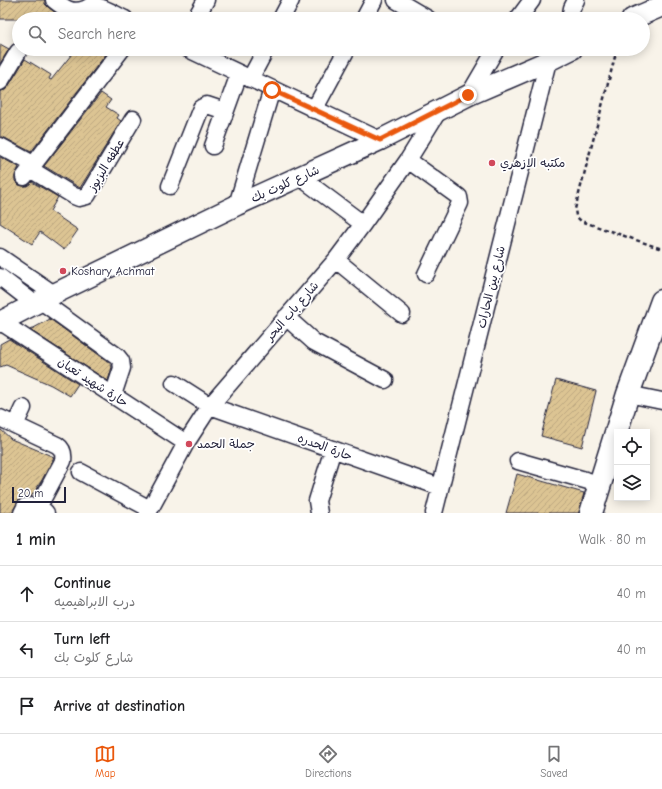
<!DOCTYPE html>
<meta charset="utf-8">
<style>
body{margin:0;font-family:"Comic Neue","Playpen Sans Arabic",sans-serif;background:#f2f2f2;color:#202124}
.controls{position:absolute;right:12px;bottom:12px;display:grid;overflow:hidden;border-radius:0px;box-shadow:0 2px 10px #0003}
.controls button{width:36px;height:36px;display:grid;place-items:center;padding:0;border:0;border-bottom:1px solid #e0e0e0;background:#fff;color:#202124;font:20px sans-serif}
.scale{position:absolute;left:12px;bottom:10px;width:54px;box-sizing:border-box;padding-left:4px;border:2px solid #22223b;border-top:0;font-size:11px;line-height:14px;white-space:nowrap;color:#22223b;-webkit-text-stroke:3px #fff;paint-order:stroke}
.stop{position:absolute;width:12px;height:12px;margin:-9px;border:3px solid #ea580c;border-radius:50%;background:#fff}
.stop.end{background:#ea580c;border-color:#fff;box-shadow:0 1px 4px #0008}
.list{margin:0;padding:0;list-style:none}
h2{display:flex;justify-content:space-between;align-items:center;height:52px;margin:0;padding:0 16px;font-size:17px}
h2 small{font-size:13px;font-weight:400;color:#757577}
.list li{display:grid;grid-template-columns:26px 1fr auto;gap:12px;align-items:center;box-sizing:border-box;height:56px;padding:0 16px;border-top:1px solid #e0e0e0}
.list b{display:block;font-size:15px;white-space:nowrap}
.list p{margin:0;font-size:13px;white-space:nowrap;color:#757577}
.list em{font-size:13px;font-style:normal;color:#757577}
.icon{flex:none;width:22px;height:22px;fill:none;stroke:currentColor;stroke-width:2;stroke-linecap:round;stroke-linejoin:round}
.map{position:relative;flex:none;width:662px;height:513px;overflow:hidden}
.search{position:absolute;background:#fff;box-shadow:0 2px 10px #0003;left:12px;right:12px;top:12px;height:44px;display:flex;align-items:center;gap:10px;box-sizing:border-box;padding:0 14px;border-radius:22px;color:#757577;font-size:15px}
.sheet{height:220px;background:#fff}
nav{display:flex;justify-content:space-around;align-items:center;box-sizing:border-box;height:56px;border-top:1px solid #e0e0e0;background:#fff;font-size:11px;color:#757577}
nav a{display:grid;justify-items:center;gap:2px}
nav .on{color:#ea580c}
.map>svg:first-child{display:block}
</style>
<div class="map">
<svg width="662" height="513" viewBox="0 0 662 513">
<defs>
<pattern id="building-hatch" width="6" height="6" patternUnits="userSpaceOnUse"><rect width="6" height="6" fill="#dcc493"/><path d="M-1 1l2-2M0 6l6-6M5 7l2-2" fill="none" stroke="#bca880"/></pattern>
</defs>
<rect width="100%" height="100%" fill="#f8f3e9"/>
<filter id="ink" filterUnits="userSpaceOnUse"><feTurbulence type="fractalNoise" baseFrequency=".025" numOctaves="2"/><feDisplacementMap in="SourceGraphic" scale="8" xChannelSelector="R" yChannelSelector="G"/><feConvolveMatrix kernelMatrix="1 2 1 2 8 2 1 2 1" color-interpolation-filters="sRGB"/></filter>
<g filter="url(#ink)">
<!-- building -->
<path fill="url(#building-hatch)" stroke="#22223b" d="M0,0H45V4L48,7L60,16L67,19H0Z
M0,44L9,49L0,64Z
M76,49H110L31,152L5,138L0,137V91L5,90L8,87L25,59L51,75L49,79L51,80Z
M101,93L111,100L106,107L119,115L117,118L121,121L80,188L44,166Z
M0,157L19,167L15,176V181L19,185L23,186H27L32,182L58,197L50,211L78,230L64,250L40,232L32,244L0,223Z
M50,319L110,363L112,367L108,381L30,330Z
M9,339L78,384L70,396L51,385L6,365L0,367V344Z
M556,380L596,391L582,447L541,436Z
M0,429L11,439L54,457L42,480L31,497L19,500L14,509L13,513H0Z
M517,474L584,493L579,513H506Z"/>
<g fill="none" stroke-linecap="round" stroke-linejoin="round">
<!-- minor casing -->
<g stroke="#22223b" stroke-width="19">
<path id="minor" d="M54,0C64,8 72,14 85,9C89,7 92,5 96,6C106,8 116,15 125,19
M396,0L428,19
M195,19L206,0
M281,19L291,0
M364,19L374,0
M518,19L532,0
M570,19L572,8L576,0
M188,49L380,140
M250,79L266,49
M0,82L18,52
M469,95L496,49
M314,110L347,49
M0,146L33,164
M213,146L239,74
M408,160L459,197L460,203L426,274
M30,169L74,196L79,198L87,196L133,119
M24,177L122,49
M300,177L363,224
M170,186L201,108L207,105L225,111
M237,205L272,89
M0,257L54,294
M336,260L402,314
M0,277L35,304
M41,301L117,356L121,361L122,368L113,395
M286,317L314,342L385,380
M1,322L186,443
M174,383L210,406L440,487
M628,394L662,401
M0,418L57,445C63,449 64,454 63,461L40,504L41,508L46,513
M15,425L23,408
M518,461L599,484
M81,472L150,509
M22,513L25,507L32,506L42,509
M148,513L186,443L210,406L336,260L363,224L408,160L439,110
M319,513L317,501L333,449
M434,513L548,61"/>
</g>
<!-- tertiary casing -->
<g stroke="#22223b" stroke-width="23">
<path id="tertiary" d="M632,19L662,6
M0,322L54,294L237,205L380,140L469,95L548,61L572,49"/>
</g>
<!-- secondary casing -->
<g stroke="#22223b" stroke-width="25">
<path id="secondary" d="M591,513L628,394L662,301"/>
</g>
<!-- path -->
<path stroke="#22223b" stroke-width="2.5" stroke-dasharray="4 3" stroke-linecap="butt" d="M617,49L575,209L576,216L581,221L662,249"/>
<!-- minor -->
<use href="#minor" stroke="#fff" stroke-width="16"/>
<!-- tertiary -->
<use href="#tertiary" stroke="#fff" stroke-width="20"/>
<!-- secondary -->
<use href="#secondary" stroke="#fff" stroke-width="22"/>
</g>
</g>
<g fill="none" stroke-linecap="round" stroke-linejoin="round" filter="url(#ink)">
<!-- route -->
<path stroke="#ea580c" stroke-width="5" d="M272,90L380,140L468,95"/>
</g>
<!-- markers -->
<g fill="#d1495b" stroke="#fff" stroke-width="1.5">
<circle cx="492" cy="163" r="4"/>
<circle cx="63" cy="271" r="4"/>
<circle cx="189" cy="444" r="4"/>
</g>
<g text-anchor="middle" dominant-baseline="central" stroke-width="3.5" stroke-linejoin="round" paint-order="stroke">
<!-- poi labels -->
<g font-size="12" fill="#22223b" stroke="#fff" text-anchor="start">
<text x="500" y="163">مكتبه الازهري</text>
<text x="71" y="271">Koshary Achmat</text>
<text x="197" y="444">جملة الحمد</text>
</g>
<!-- street labels -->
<g font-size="12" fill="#22223b" stroke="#fff">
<text transform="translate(106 165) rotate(-59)">عطفه البزبوز</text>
<text transform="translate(285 184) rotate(-24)">شارع كلوت بك</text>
<text transform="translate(491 287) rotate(-76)">شارع بين الحارات</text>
<text transform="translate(292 311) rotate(-49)">شارع باب البحر</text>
<text transform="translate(93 382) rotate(33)">حارة شهيد تعبان</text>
<text transform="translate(325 447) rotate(20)">حارة الحدره</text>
</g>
</g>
</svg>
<div class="controls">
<button><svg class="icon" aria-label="locate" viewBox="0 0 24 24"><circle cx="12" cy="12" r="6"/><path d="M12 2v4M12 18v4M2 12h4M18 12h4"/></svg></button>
<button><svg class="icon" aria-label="layers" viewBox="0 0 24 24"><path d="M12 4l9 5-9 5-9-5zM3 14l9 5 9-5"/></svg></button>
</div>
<div class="scale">20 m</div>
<div class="stop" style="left:272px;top:90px"></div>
<div class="stop end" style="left:468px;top:95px"></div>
<div class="search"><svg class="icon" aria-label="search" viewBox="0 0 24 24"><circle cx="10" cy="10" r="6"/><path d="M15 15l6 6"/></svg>Search here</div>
</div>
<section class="sheet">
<h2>1 min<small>Walk · 80 m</small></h2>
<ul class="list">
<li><svg class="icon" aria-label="ahead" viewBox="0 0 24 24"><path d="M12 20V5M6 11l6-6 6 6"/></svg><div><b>Continue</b><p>درب الابراهيميه</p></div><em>40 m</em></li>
<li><svg class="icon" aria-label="left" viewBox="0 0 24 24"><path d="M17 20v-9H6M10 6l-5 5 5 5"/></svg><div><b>Turn left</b><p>شارع كلوت بك</p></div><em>40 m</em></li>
<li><svg class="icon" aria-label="arrive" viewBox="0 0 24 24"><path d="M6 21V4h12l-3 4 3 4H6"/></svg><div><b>Arrive at destination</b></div></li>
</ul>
</section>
<nav>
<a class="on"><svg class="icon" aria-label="map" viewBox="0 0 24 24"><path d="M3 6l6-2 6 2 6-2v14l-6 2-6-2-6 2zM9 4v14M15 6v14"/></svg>Map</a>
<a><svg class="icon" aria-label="directions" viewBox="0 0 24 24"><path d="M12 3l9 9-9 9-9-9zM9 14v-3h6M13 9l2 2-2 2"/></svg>Directions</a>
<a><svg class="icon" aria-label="saved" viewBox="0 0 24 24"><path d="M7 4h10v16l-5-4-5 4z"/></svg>Saved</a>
</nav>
